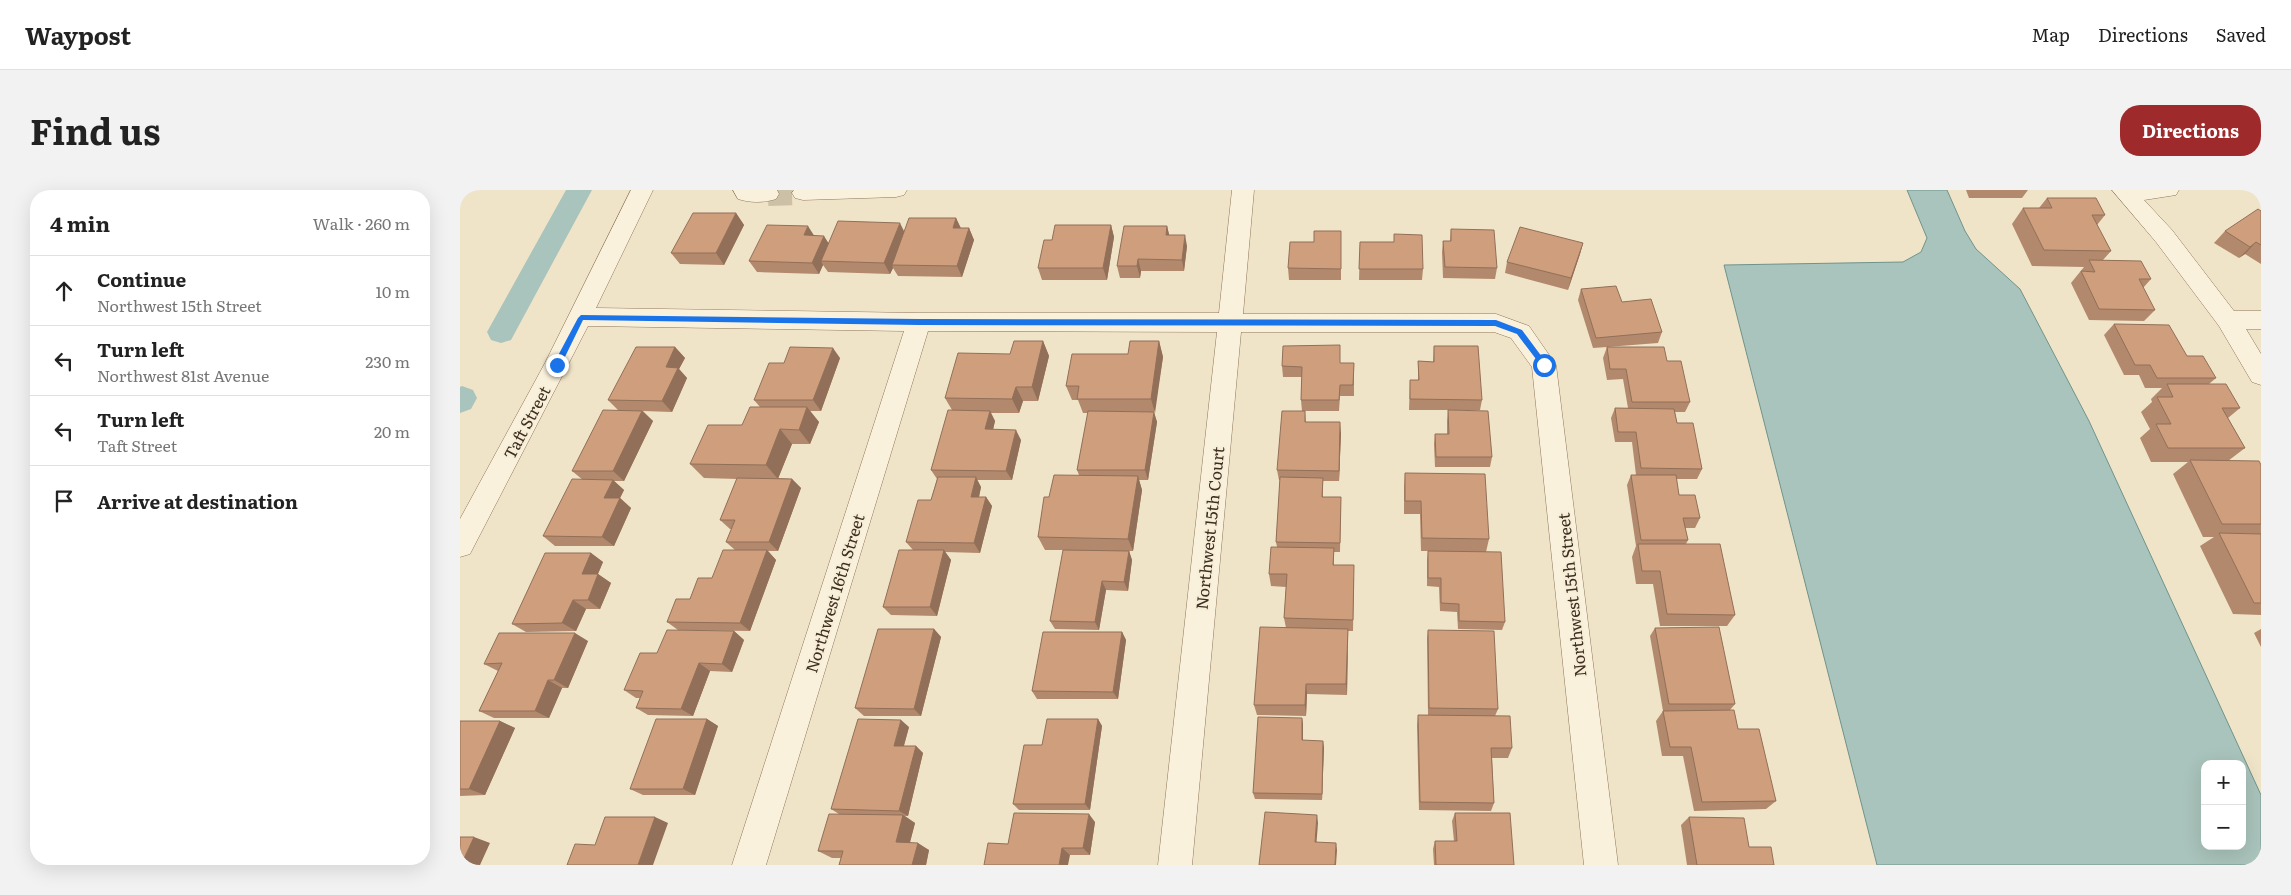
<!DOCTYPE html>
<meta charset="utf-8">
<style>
body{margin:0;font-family:Literata,serif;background:#f2f2f2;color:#222}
.controls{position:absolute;right:15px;bottom:15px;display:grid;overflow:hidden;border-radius:10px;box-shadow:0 5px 20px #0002}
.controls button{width:45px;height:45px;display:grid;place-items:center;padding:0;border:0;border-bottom:1px solid #e0e0e0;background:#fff;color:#222;font:25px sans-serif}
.stop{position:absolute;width:15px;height:15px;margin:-11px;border:4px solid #1a73e8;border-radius:50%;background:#fff}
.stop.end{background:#1a73e8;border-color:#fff;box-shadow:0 1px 5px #0008}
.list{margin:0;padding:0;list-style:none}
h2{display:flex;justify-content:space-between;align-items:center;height:65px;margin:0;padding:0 20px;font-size:21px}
h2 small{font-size:16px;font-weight:400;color:#767676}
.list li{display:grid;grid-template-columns:32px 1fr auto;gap:15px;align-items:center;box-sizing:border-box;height:70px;padding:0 20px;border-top:1px solid #e0e0e0}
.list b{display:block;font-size:19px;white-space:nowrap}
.list p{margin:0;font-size:16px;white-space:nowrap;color:#767676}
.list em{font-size:16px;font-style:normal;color:#767676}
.icon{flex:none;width:28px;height:28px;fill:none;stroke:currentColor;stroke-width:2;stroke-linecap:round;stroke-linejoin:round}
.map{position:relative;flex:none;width:1801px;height:675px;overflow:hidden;border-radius:20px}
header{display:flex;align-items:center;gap:30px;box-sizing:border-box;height:70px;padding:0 25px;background:#fff;border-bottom:1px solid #e0e0e0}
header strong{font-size:24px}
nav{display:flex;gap:28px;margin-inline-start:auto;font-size:18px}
.intro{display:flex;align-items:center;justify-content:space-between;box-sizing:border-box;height:120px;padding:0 30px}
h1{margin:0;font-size:35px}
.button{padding:12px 22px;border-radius:20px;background:#9e2a2b;color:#fff;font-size:18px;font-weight:700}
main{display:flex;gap:30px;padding:0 30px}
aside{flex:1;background:#fff;border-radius:20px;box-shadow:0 5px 20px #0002}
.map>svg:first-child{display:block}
</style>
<header>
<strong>Waypost</strong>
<nav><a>Map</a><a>Directions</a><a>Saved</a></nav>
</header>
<div class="intro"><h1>Find us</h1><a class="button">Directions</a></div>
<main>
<aside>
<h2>4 min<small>Walk · 260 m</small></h2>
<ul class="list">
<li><svg class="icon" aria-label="ahead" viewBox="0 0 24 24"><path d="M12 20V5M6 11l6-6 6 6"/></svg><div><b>Continue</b><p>Northwest 15th Street</p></div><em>10 m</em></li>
<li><svg class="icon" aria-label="left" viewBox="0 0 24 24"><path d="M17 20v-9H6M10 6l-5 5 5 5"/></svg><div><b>Turn left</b><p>Northwest 81st Avenue</p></div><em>230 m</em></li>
<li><svg class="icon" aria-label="left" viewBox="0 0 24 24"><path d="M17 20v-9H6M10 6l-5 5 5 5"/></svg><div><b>Turn left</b><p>Taft Street</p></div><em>20 m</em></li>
<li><svg class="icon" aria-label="arrive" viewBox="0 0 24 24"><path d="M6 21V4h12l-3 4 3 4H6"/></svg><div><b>Arrive at destination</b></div></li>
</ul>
</aside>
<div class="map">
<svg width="1801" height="675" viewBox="0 0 1801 675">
<rect width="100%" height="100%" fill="#f0e4c8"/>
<!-- water -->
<path fill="#a9c4bc" stroke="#6f938a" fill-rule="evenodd" d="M1447,0H1487L1505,41L1516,59L1560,99L1629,231L1801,605V675H1417L1264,75L1443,72L1461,62L1467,48ZM1745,574H1782V656H1745Z"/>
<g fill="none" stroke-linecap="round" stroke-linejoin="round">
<!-- canal -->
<path fill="#a9c4bc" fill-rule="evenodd" d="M106,0H132L51,150L41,153L31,150L27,142Z
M2,196L13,200L17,208L11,219L0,223V197Z"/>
<!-- minor-tunnel -->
<path stroke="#ccc0a6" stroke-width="24" stroke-dasharray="24 12" stroke-linecap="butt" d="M308,4L343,3"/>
<!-- minor casing -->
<g stroke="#8d765c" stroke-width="1">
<path id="minor" d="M171,0H193L136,118L459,123H759L772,0H794L783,124H1036L1069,136L1096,175L1158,675H1124L1072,177L1051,148L1034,142H781L732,675H698L757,142L468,141L306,675H272L444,141L128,136L10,364L0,367V329L85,173Z
M273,0H317L319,4L316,9C304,13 290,13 278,9Z
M334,0H447L444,5L436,7L343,10L335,8L332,3Z
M1652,0H1719L1716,5L1684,10L1712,40L1774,121H1801V139H1786L1801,164V195L1792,192L1759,136L1696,52Z"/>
</g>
<!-- minor -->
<use href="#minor" fill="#faf1dc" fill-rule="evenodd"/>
</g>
<!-- wall -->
<path fill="#b2896c" d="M1506,0H1568L1562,8H1509Z
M1587,8L1645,25L1637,35L1651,61L1643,70L1691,89L1683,98L1695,120L1684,131L1629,130L1611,93L1624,77L1572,76L1552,34L1563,18H1579Z
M1801,21V74L1785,64L1779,68L1754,53L1765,41Z
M276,23L284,35L264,75L220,74L211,63Z
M496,28L501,38H509L514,50L502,87L438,86L433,78L430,84L368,82L363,75L359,84L297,82L289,71L354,45L369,53L444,41Z
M651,35L654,47L647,90H582L578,78L592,50Z
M707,36L709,45L727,56L724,81H681L680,88H660L657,76Z
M991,39L1037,78L1035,89L983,88L982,62L983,51H990Z
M881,41V90H829L828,78L854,52Z
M900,52H934L963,79L962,90H899Z
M1123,53L1120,64L1108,100L1045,83L1047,72Z
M1121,99L1202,142L1198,153L1147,157L1207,171L1230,212L1225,222H1215L1217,233L1242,279L1237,289H1216L1219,305L1240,328L1235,338H1225L1228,350L1226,354L1275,425L1267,436H1200L1193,394H1176L1172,367L1176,356L1167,295L1171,285H1176L1172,252H1155L1151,228L1155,218H1168L1163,189L1147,190L1143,168L1147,157L1133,158L1118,110Z
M1654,134L1727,166L1756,188L1749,194L1780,218L1768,228L1785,258L1768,271L1801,275V425L1773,424L1740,356L1754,347H1743L1713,284L1728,272H1691L1680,248L1690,239L1681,222L1692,212L1691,209L1702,198H1685L1679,185H1664L1644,145Z
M583,151L589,166L578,211H563L559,223H531L535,231L533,239L561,250L552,290H517L521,297L519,307H526L532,316L520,363L485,362L491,370L477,426L431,425L423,417L453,360L446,352L471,310L477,289L471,280L492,220L485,208Z
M699,151L703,167L694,223L697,232L688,290H679L682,300L673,361H669L672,370L668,401L646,400L639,440L595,439L590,431L608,360H585L578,347L589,307L619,285L617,280L628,223H623L618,210H612L606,196L668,164Z
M974,156L1022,210L1020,220H949L950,190H958V171L973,172Z
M215,157L225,168L219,179L227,188L212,222L183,221L193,231L164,291H154L164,300L160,308L171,318L154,356H95L83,346L123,290L112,281L159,221L148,210Z
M380,168L361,221H350L359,232L350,254H332L318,288L332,289L341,298L318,361H308L316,370L290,441L218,440L207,432L252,388L275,360L266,352L272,339H270L260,330L277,289L244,288L230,274L282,235L300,217L294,210L324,173Z
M881,173H894V206H880L879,221H842L841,210L842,187H823L822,176Z
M988,220L1032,267L1030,277H975L974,254L975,244H987V231Z
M845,221L846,232L881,243L879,291H863V307H881L880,362H874V375L894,388L893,441H888L887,505L847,504L846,526L797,525L794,515L826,438L824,428L826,397L811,396L809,384L817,357L816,352L820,290H819L817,280Z
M945,283L1029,349L1026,362L1045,432L1042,440L998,439L997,422L980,421L979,397L967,396V370L968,361H961L960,324H944V297Z
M131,363L143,372L138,384L151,393L140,419H126L116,441L66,442L52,434Z
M1195,438L1275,514L1270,520L1278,539L1316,611L1306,619L1234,621L1223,566H1202L1196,531L1203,521L1190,446Z
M474,439L481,447L461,526H404L395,518Z
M1801,439V457L1794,443Z
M968,440L1038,519L1035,526L1052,558L1048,568H1032L1034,613L1031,621L959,620L957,535L958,525H968L967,448Z
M274,441L284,450L272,482L250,481L233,526L188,525L176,518L180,508H176L164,500L197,463Z
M662,442L666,450L658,509H577L572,501Z
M128,451L108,498H102L89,528H34L19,521L38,481L24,474Z
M842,528L843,535V550L864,557L862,610L795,609L793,603Z
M247,529L258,536L235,605H183L170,599Z
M638,529L642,536L630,620H559L553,614L582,555Z
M0,531H40L55,538L25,605L0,606Z
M449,537L444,556H456L463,563L448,626H445L455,633L450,652L469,660L466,675H379L381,668H372L358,661L379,624L371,619Z
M995,623L1054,675H974L973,659L975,651H994L992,631Z
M1229,627L1314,675H1227L1221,635Z
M635,632L630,665H610L548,654Z"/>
<!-- shaded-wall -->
<path fill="#916f58" d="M276,23L284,35L264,75L256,63Z
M496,28L501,39L493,38Z
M440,33L446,45L432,75L433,78L430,84L424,73Z
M651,35L654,47L647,90L643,78Z
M348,36L355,47L344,45Z
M707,36L710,48L706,45Z
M509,38L514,50L502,87L497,76Z
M725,45L727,56L724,81L722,70Z
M364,46L371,57L361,71L363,75L359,84L352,73Z
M1796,52L1785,64L1779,68L1790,57Z
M1123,53L1120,64L1108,100L1111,88Z
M678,69L681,81L680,88L677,76Z
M583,151L589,166L578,211L572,197Z
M699,151L703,167L695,223L691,209Z
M215,157L225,168L219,179L227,188L212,222L202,211L206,177Z
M373,158L380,168L361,221L353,210Z
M556,197L563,211L559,223L552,209Z
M347,217L359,232L350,254L339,240Z
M182,221L193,231L164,291L153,281Z
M530,221L535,231L531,249L525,239Z
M694,222L697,232L688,290L685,280Z
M880,232L881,243L879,291V281Z
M320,239L332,254L318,289L306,275Z
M556,240L561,250L552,290L546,281Z
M678,286L682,300L673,361L668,349Z
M516,287L521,297L517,316L511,307Z
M332,289L341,298L318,361L309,352Z
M153,290L164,300L160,308L171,318L154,356L142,347L144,308Z
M526,307L532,316L520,363L514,353Z
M307,360L316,370L290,441L280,433Z
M484,360L491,370L477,426L470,417Z
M669,361L672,370L668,401L664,392Z
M131,363L143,372L134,393L122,384Z
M138,384L151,393L140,419L128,410Z
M642,391L646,400L639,440L635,432Z
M113,410L126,419L116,441L102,433Z
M474,439L481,447L461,526L454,519Z
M888,439V450L887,505L886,494Z
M274,441L284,450L272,482L262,474Z
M662,442L666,450L658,509L653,502Z
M115,443L128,451L108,498L94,490Z
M239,473L250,481L233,526L221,519Z
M88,490L102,498L89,528L75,521Z
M846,494L847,504L846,526L845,515Z
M842,528L843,535V557L842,550Z
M247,529L258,536L235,605L223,599Z
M638,529L642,536L630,620L625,614Z
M441,530L449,537L442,562L434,556Z
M40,531L55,538L25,605L9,599Z
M863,551L864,557L862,610V604Z
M456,556L463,563L448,626L439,621Z
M629,624L635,632L630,665L623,658Z
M443,625L455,633L448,660L436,652Z
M857,625L858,633L856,659L855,652Z
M195,627L208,633L193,675H178Z
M14,647L30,653L20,675H1Z
M458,653L469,660L466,675H452Z
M876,653L877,660L876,675H875Z
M602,658L610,665L608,675H599Z"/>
<!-- building -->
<path fill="#cf9f7d" stroke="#916f58" d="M1587,8H1636L1645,25H1632L1651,61L1584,60L1563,18H1592Z
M1798,19L1801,21V55L1796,52L1790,57L1765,41Z
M233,23H276L256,63H211Z
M449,28H496L493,38H509L497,76L432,75Z
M378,31L440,33L424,73L361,71Z
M307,35L348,36L344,45L364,46L352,73L289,71Z
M595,35H651L643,78H578L584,50H592Z
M664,36H707L706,45H725L722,70L678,69L677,76H657Z
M1060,37L1123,53L1111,88L1047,72Z
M991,39L1034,40L1037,78L985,77L983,51H991Z
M854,41H881V79L828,78L830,52H854Z
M934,44L962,45L963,79H899L900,52H934Z
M1629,70L1681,71L1691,89H1679L1695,120L1639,119L1621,81L1635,82Z
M1156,96L1162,112L1191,109L1202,142L1136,148L1121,99Z
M1654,134L1709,135L1727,166H1743L1756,188H1697L1690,175H1675Z
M554,151H583L572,197H556L552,209L485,208L498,163L550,164Z
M670,151H699L691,209H617L619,196H606L612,164H668Z
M880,155V173H894L893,195H880L879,210H841L842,177L822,176L823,156Z
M974,156H1018L1022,210L950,209V190H959L958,171L974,172Z
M176,157H215L206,177L218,178L202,211L148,210Z
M330,157L373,158L353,210H294L309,173H324Z
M1147,157H1204L1207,171H1221L1230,212H1172L1166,179H1150Z
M1707,194H1766L1780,218H1762L1785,258H1708L1696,234H1711L1697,207H1713Z
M290,217H347L339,240L320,239L306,275L230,274L248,235H282Z
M1155,218L1214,219L1217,233H1233L1242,279L1181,278L1176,242H1158Z
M143,220L182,221L153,281H112Z
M488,220L530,221L525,239L556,240L546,281L471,280Z
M988,220L1028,221L1032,267H976L975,244H989Z
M628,221L694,222L685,280H617Z
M822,221H845V232H880L879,281L817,280Z
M1730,270L1799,271L1801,275V334H1762Z
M945,283L1025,284L1029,349L962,348L961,311H945Z
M594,285L678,286L668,349L578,347L584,307H589Z
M1171,285H1216L1219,305H1235L1240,328H1223L1228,350H1181Z
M478,287H516L511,307H526L514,353L446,352L458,310H471Z
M820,287L863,288L862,307H881L880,353L816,352Z
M277,288L332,289L309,352H266L275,330H260Z
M112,289L153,290L144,308H160L142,347L83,346Z
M1759,343L1801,344V413H1794Z
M1178,354H1260L1275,425L1207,424L1200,381H1182Z
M811,357L874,358L873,375H894L893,430L824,428L827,384H809Z
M263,360H307L280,433L207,432L216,409H230L238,388H252Z
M439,360H484L470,417H423Z
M603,360L669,361L664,392L642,391L635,432L590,431Z
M968,361L1041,362L1045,432L999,431V414L981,413V388H968Z
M85,363H131L122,384H138L128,410H113L102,433L52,434Z
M800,437L888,439L886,494H846L845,515H794Z
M1259,437L1275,514H1209L1195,438Z
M418,439H474L454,519L395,518Z
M207,440L274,441L262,474L239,473L221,519L176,518L183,501L164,500L180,463H197Z
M968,440L1034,441L1038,519L969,518Z
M583,442H662L653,502L572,501Z
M39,443H115L94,490H88L75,521H19L42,473L24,474Z
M1274,520L1278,539H1299L1316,611L1242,612L1231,557H1210L1203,521Z
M958,525L1050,526L1052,558H1031L1034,613L960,612Z
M798,527L842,528V550L863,551L862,604L793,603Z
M196,529H247L223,599H170Z
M398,529L441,530L434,556H456L439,621L371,619Z
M587,529H638L625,614H553L564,555H582Z
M0,531H40L9,599H0Z
M805,622L857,625L855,652L876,653L875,675H799Z
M554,623L629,624L623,658H602L599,675H524L528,653L548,654Z
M995,623H1050L1054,675H976L975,651H997Z
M369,624L443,625L436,652L458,653L452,675H379L383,661H358Z
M145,627H195L178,675H107L115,654L135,655Z
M1229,627L1284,628L1289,657H1311L1314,675H1237Z
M0,647H14L1,675H0Z"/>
<!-- route -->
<path fill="#1a73e8" d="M121,125L459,129L1036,130L1062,140L1088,175L1082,177L1057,144L1035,136L459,135L123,130L100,177H95L93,175L118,128Z"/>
<g text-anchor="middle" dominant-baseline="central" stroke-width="4" stroke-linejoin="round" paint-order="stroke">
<!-- street labels -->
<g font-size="16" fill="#3d2e20" stroke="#f7eed8">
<text transform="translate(66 232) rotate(-62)">Taft Street</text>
<text transform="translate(749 338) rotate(-84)">Northwest 15th Court</text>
<text transform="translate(374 403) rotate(-73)">Northwest 16th Street</text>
<text transform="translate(1111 405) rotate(-96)">Northwest 15th Street</text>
</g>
</g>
</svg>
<div class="controls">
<button>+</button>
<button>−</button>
</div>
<div class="stop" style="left:1084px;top:175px"></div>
<div class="stop end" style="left:97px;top:175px"></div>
</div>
</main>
